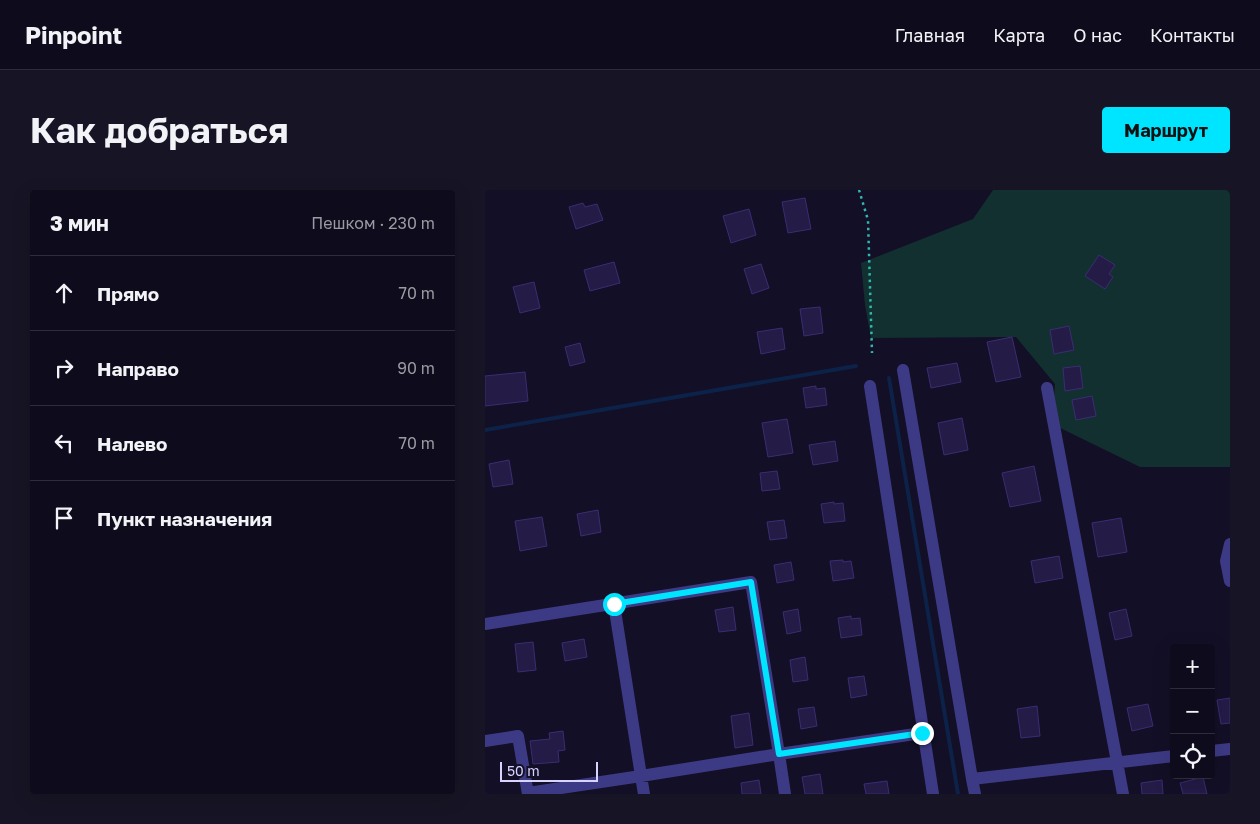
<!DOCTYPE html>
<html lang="ru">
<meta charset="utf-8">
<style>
body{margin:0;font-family:"Golos Text",sans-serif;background:#171425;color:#f1f3f6}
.controls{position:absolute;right:15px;bottom:15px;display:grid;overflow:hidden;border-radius:5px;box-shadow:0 5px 20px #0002}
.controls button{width:45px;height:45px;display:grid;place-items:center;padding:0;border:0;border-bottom:1px solid #2e2b3b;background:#0e0b1c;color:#f1f3f6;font:25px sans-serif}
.scale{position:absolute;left:15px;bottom:12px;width:98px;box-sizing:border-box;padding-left:5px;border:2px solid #d9d4ff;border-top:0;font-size:14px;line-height:18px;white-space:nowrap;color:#d9d4ff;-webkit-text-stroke:4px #130f26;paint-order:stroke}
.stop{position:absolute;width:15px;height:15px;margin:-11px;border:4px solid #00e5ff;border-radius:50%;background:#fff}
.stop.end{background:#00e5ff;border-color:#fff;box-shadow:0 1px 5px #0008}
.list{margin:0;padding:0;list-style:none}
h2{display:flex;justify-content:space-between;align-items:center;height:65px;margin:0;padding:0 20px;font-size:21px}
h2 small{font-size:16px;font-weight:400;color:#9b9ba3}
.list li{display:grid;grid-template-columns:32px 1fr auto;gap:15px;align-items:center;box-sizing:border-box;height:75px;padding:0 20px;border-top:1px solid #2e2b3b}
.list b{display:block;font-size:19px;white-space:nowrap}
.list em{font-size:16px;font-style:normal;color:#9b9ba3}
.icon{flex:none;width:28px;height:28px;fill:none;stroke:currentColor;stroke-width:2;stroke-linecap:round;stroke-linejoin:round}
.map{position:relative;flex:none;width:745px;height:604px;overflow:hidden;border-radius:5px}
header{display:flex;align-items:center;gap:30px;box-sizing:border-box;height:70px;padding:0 25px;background:#0e0b1c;border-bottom:1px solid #2e2b3b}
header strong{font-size:24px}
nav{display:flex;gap:28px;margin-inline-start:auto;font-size:18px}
.intro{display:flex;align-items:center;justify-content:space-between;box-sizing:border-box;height:120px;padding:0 30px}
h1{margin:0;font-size:35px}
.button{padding:12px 22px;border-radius:5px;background:#00e5ff;color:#111;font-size:18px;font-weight:700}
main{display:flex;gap:30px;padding:0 30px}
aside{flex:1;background:#0e0b1c;border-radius:5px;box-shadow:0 5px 20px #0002}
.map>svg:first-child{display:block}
</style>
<header>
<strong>Pinpoint</strong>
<nav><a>Главная</a><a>Карта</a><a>О нас</a><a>Контакты</a></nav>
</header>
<div class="intro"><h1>Как добраться</h1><a class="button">Маршрут</a></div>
<main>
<aside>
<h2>3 мин<small>Пешком · 230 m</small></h2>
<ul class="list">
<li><svg class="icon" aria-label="ahead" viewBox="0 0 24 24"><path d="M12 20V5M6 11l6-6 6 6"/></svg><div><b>Прямо</b></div><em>70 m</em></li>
<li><svg class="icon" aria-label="right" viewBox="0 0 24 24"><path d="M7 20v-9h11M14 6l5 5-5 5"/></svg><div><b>Направо</b></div><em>90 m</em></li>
<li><svg class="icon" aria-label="left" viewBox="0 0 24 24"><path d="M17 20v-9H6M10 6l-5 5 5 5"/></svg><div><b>Налево</b></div><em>70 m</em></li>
<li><svg class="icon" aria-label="arrive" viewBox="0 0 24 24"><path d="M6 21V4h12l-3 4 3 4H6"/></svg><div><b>Пункт назначения</b></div></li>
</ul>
</aside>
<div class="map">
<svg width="745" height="604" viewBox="0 0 745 604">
<rect width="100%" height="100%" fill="#130f26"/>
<!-- green -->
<path fill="#12302f" d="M508,0H745V277H655L567,234L570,194L531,147L386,148L380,115L376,73L488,29Z"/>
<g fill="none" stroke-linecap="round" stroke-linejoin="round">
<!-- stream -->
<path stroke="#0c2248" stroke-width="4" d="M404,188L473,604
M0,240L371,176"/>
</g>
<!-- building -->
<path fill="#241b47" stroke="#3b2d73" d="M320,8L326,39L303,43L297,12Z
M98,13L100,17L112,14L118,30L91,39L84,17Z
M264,19L271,45L246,53L238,26Z
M614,65L630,75L624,84L628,87L620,99L600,86Z
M129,72L135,93L105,101L99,80Z
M276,74L284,98L267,104L259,79Z
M49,92L55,118L35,123L28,97Z
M335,117L338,143L319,146L315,119Z
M584,136L589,160L569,164L565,140Z
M297,138L300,159L276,164L272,142Z
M527,147L536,187L511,192L502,152Z
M95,153L100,172L85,176L80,157Z
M472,173L476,192L446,198L442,178Z
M595,176L598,198L580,201L578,178Z
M40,182L43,211L0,216V186Z
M331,196V199L340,198L342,215L321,218L318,198Z
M607,206L611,226L591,230L587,210Z
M477,228L483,260L459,265L453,233Z
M302,229L308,263L283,267L277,233Z
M350,251L353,271L328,275L324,255Z
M24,270L28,294L8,297L4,274Z
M549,276L556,311L525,317L517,283Z
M292,281L295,299L277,301L275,283Z
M349,312V314L358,313L360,331L339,333L336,314Z
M113,320L116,342L96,346L92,324Z
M57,327L62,356L35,361L30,331Z
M636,328L642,362L613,367L607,333Z
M299,330L302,348L285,350L282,332Z
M574,366L578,388L550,393L546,371Z
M358,370V372L366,371L369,388L348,391L345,371Z
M306,372L309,390L292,393L289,375Z
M248,417L251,440L234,442L230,420Z
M313,419L316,441L302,444L298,422Z
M641,419L647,446L630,450L624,423Z
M366,426V429L375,428L377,445L356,448L353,428Z
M99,449L102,467L80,471L77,453Z
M48,452L51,480L33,482L30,454Z
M320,467L323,490L308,492L305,470Z
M379,486L382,505L366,508L363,488Z
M745,508V533L736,534L732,510Z
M663,514L668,536L647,541L642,518Z
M552,516L555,546L536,548L532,519Z
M329,517L332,536L316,539L313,519Z
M264,523L268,555L250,558L246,526Z
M78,541L80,560L73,561L74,572L48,574L45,551L65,549L64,543Z
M335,584L338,604H320L317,587Z
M718,587L722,604H698L695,593Z
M274,590L276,604H257L256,593Z
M677,590L678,604H657L656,593Z
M402,591L404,604H381L379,594Z"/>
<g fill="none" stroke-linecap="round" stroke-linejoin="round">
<!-- path -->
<path stroke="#2fb8b0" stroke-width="2.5" stroke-dasharray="2.5 4" stroke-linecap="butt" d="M374,0L383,30L387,163"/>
<!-- minor -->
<path stroke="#3d3a85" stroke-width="12" d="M418,180L487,589L689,566
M385,196L448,604
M562,198L638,604
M745,354L741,371L745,391
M0,434L266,392L294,564L437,543
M0,551L33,546L43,604
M726,561L745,559
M487,589L490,604
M43,603L156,586L129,414
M159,604L156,586L294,564L300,604"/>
</g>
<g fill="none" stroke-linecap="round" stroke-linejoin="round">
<!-- route -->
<path stroke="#00e5ff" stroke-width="6" d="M129,414L266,392L294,564L437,543"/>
</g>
</svg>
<div class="controls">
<button>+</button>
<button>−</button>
<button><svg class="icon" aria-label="locate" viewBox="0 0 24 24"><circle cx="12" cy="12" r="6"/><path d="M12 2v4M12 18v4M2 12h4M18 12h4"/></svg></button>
</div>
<div class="scale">50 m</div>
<div class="stop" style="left:129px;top:414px"></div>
<div class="stop end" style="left:437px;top:543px"></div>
</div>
</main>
